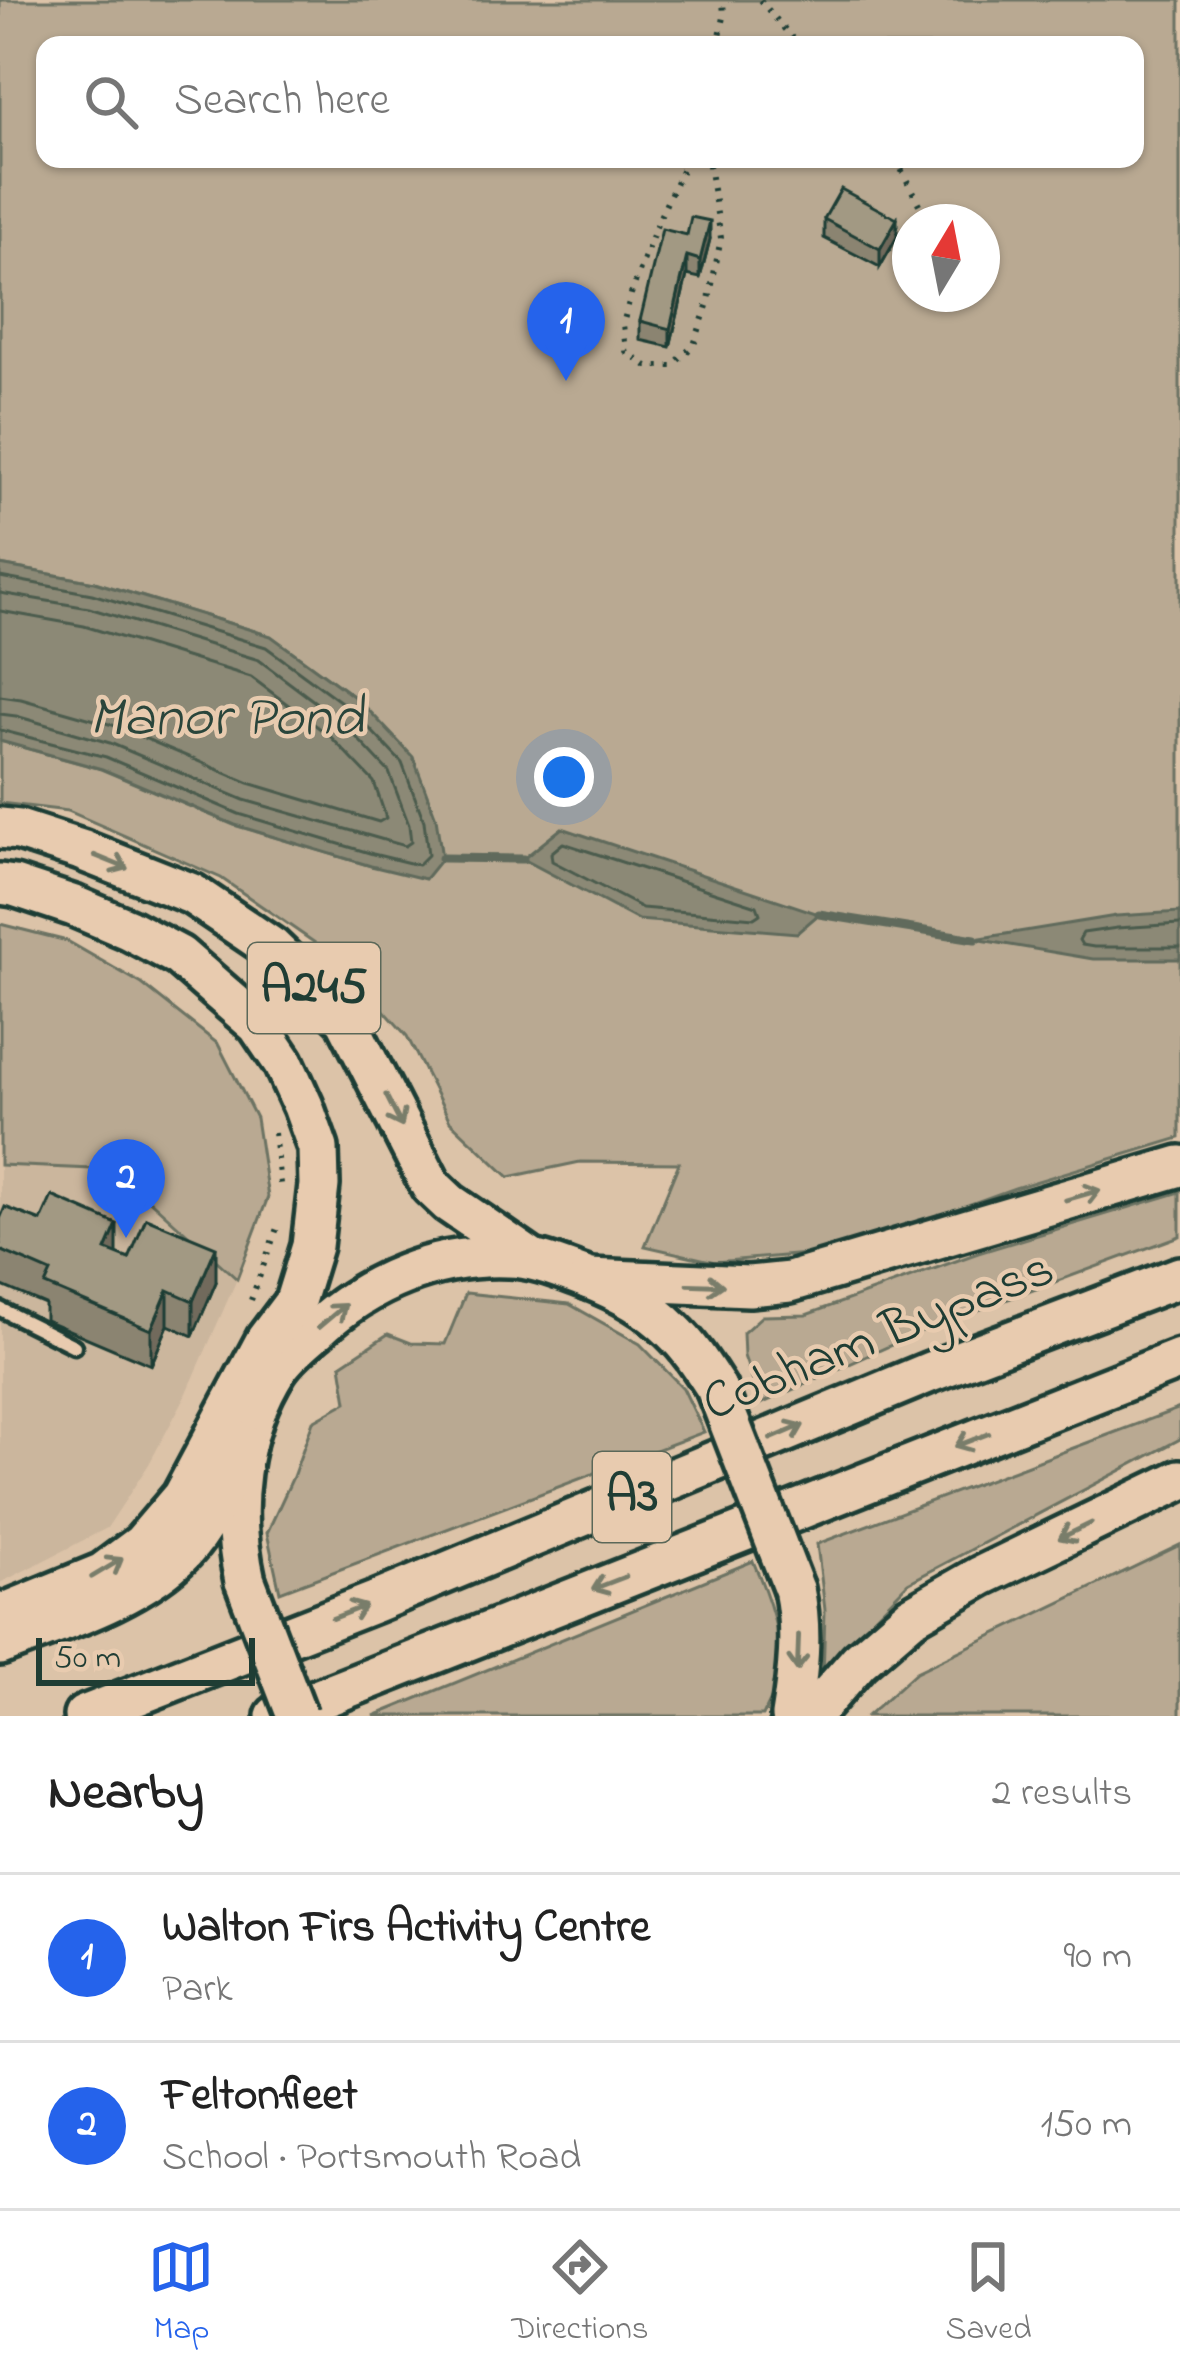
<!DOCTYPE html>
<meta charset="utf-8">
<style>
body{margin:0;font-family:"Indie Flower",sans-serif;background:#f6f6f6;color:#222}
.compass{position:absolute;left:892px;top:204px;width:108px;height:108px;border-radius:50%;background:#fff;box-shadow:0 3px 9px #0004;rotate:10deg}
.scale{position:absolute;left:36px;bottom:30px;width:219px;box-sizing:border-box;padding-left:12px;border:6px solid #1f3d34;border-top:0;font-size:33px;line-height:42px;white-space:nowrap;color:#1f3d34;-webkit-text-stroke:9px #e8cbaf;paint-order:stroke}
.you{position:absolute;left:564px;top:777px;width:42px;height:42px;margin:-30px;border:9px solid #fff;border-radius:50%;background:#1a73e8;box-shadow:0 0 0 18px #1a73e833}
.badge{display:grid;place-items:center;width:78px;height:78px;border-radius:50%;background:#2563eb;color:#fff;font-size:39px;font-weight:700}
.pin{position:absolute;translate:-50% -99px;filter:drop-shadow(0 3px 6px #0008)}
.pin::after{content:'';position:absolute;top:63px;width:42px;height:36px;background:inherit;clip-path:polygon(0 0,100% 0,50% 100%)}
.list{margin:0;padding:0;list-style:none}
h2{display:flex;justify-content:space-between;align-items:center;height:156px;margin:0;padding:0 48px;font-size:51px}
h2 small{font-size:39px;font-weight:400;color:#767676}
.list li{display:grid;grid-template-columns:78px 1fr auto;gap:36px;align-items:center;box-sizing:border-box;height:168px;padding:0 48px;border-top:3px solid #e0e0e0}
.list b{display:block;font-size:45px;white-space:nowrap}
.list p{margin:0;font-size:39px;white-space:nowrap;color:#767676}
.list em{font-size:39px;font-style:normal;color:#767676}
.icon{flex:none;width:66px;height:66px;fill:none;stroke:currentColor;stroke-width:2;stroke-linecap:round;stroke-linejoin:round}
.map{position:relative;flex:none;width:1180px;height:1716px;overflow:hidden}
.search{position:absolute;background:#fff;box-shadow:0 3px 9px #0004;left:36px;right:36px;top:36px;height:132px;display:flex;align-items:center;gap:30px;box-sizing:border-box;padding:0 42px;border-radius:24px;color:#767676;font-size:45px}
.sheet{height:492px;background:#fff}
nav{display:flex;justify-content:space-around;align-items:center;box-sizing:border-box;height:168px;border-top:3px solid #e0e0e0;background:#fff;font-size:33px;color:#767676}
nav a{display:grid;justify-items:center;gap:6px}
nav .on{color:#2563eb}
.map>svg:first-child{display:block}
</style>
<div class="map">
<svg width="1180" height="1716" viewBox="0 0 1180 1716">
<rect width="100%" height="100%" fill="#dcc3a8"/>
<filter id="ink" filterUnits="userSpaceOnUse"><feTurbulence type="fractalNoise" baseFrequency=".00833" numOctaves="2"/><feDisplacementMap in="SourceGraphic" scale="24" xChannelSelector="R" yChannelSelector="G"/><feConvolveMatrix kernelMatrix="1 2 1 2 8 2 1 2 1" color-interpolation-filters="sRGB"/></filter>
<g filter="url(#ink)">
<!-- built -->
<path fill="#cbb69d" d="M0,924L67,941L142,984L218,1044L256,1118L268,1197L237,1279L186,1395L149,1464L107,1528L0,1583Z"/>
<!-- green -->
<path fill="#b9a992" stroke="#6c7363" stroke-width="3" fill-rule="evenodd" d="M0,0H1180V1138L1015,1188L841,1251L715,1262L645,1246L679,1163L580,1162L509,1177L450,1121L407,1036L357,980L315,943L221,878L68,811L0,803V741L101,769L234,825L371,866L360,701L271,636L95,582L0,565ZM45,45H1135V159H45ZM910,222H982V294H910Z
M0,924L67,941L142,984L218,1044L256,1118L268,1197L237,1279L116,1170L0,1165Z
M1180,1192V1236L927,1329L761,1404L744,1356L743,1333L762,1316L806,1315L978,1253Z
M466,1293L569,1304L640,1344L683,1388L704,1432L280,1592L267,1533L293,1477L313,1421L347,1402L341,1365L388,1334L411,1343L445,1344Z
M1180,1408V1439L908,1583L860,1632L823,1679L825,1610L817,1544Z
M1180,1545V1716H867L916,1672Z
M753,1561C768,1596 782,1633 780,1672C779,1686 769,1702 763,1716H374Z"/>
<!-- water -->
<path fill="#8c8976" stroke="#606b5c" stroke-width="3" d="M0,565L94,582L271,636L360,701L413,757L436,818L442,858L425,879L371,866L235,825L102,769L0,741Z
M562,828L819,914L797,933L638,920L523,859Z
M1180,912V959H1093L975,939L1116,916Z"/>
<g fill="none" stroke-linecap="round" stroke-linejoin="round">
<!-- shore -->
<path stroke="#4b5b4e" stroke-width="3" d="M0,577L92,594L266,647L352,710L402,763L424,821L428,855L418,865L373,854L239,814L106,757L0,730
M0,593L89,608L259,660L342,722L389,772L409,825L411,842L405,846L244,800L110,743L16,716L0,714
M0,611L84,626L251,677L330,736L374,782L386,818L379,822L249,783L116,726L21,699L0,696
M563,843L757,906L760,914L754,918L642,908L552,861L551,853Z
M1180,924L1117,928L1083,933L1079,940L1082,945L1094,947H1180"/>
<!-- stream -->
<path stroke="#606b5c" stroke-width="9" d="M442,858L523,859
M819,914L975,939"/>
<!-- service casing -->
<g stroke="#1f3d34" stroke-width="21">
<path id="service" d="M0,1309L74,1346"/>
</g>
<!-- primary casing -->
<g stroke="#1f3d34" stroke-width="48">
<path id="primary" d="M0,828L19,830L81,850L192,894L272,948L346,1019L431,1186L449,1203L531,1259
M0,884L14,886L74,906L128,929L179,956L258,1025L283,1062L303,1106L318,1148L319,1185L312,1246L284,1337
M245,1581C229,1510 237,1432 277,1369C287,1354 302,1342 316,1330C367,1282 436,1254 508,1257C534,1257 562,1269 587,1278C618,1290 648,1306 672,1330C690,1347 703,1368 716,1388
M791,1716C798,1674 803,1631 794,1589"/>
</g>
<!-- trunk casing -->
<g stroke="#1f3d34" stroke-width="48">
<path id="trunk" d="M589,1279L749,1286L790,1282L1180,1166
M0,1615L103,1573L142,1544L182,1497L266,1340L293,1304
M0,1645C59,1622 139,1598 184,1551C211,1522 226,1479 245,1445
M84,1716L375,1602L930,1372L1180,1277
M276,1716L1180,1359
M811,1716L859,1661L911,1616L981,1576L1180,1480"/>
</g>
<!-- path -->
<path stroke="#1f3d34" stroke-width="6" stroke-dasharray="3 9" stroke-linecap="butt" d="M760,0L798,45
M718,45L724,17L723,0
M687,159L659,219L631,294L623,324L626,351L647,366H672L694,345L709,300L721,238L708,159
M896,159L928,222
M274,1133L281,1192
M251,1300L277,1228"/>
<!-- service -->
<use href="#service" stroke="#e8cbaf" stroke-width="12"/>
<!-- primary -->
<use href="#primary" stroke="#e8cbaf" stroke-width="39"/>
<!-- trunk -->
<use href="#trunk" stroke="#e8cbaf" stroke-width="39"/>
<!-- primary-bridge casing -->
<g stroke="#1f3d34" stroke-width="48" stroke-linecap="butt">
<path id="primary-bridge" d="M716,1388L794,1589
M245,1581L297,1716"/>
</g>
<!-- primary-bridge -->
<use href="#primary-bridge" stroke="#e8cbaf" stroke-width="39"/>
</g>
<!-- wall -->
<path fill="#8b8471" stroke="#1f3d34" stroke-width="3" d="M824,219L897,237L880,267L824,238Z
M687,235L710,239L700,278L687,275L670,347L640,340V321Z
M0,1219L129,1259L216,1282L193,1336L168,1325L151,1365L45,1320V1304L0,1285Z"/>
<!-- shaded-wall -->
<path fill="#716b5c" stroke="#1f3d34" stroke-width="3" d="M897,219V237L880,267V249Z
M710,221V239L700,278V260Z
M687,256V275L670,347V329Z
M117,1224V1259L106,1250Z
M216,1247V1282L193,1336V1301Z
M168,1290V1325L151,1365V1330Z"/>
<!-- building -->
<path fill="#a29983" stroke="#1f3d34" stroke-width="3" d="M841,189L897,219L880,249L824,219Z
M691,217L710,221L700,260L687,256L670,329L640,321L662,229L687,235Z
M52,1196L117,1224L106,1250L129,1259L146,1218L216,1247L193,1301L168,1290L151,1330L45,1285L51,1272L0,1250V1219L5,1207L41,1221Z"/>
<!-- one-way arrows -->
<defs><path id="oneway-shaft" d="M-6 0H5M1.5-3L5.5 0L1.5 3" fill="none" stroke-width="1.6" stroke-linecap="round" stroke-linejoin="round" transform="scale(3)"/></defs>
<g stroke="#797d6b">
<use href="#oneway-shaft" transform="translate(111 862) rotate(22)"/>
<use href="#oneway-shaft" transform="translate(394 1111) rotate(63)"/>
<use href="#oneway-shaft" transform="translate(1083 1195) rotate(-16)"/>
<use href="#oneway-shaft" transform="translate(706 1285) rotate(2)"/>
<use href="#oneway-shaft" transform="translate(332 1316) rotate(-40)"/>
<use href="#oneway-shaft" transform="translate(787 1432) rotate(-23)"/>
<use href="#oneway-shaft" transform="translate(972 1440) rotate(159)"/>
<use href="#oneway-shaft" transform="translate(1075 1531) rotate(154)"/>
<use href="#oneway-shaft" transform="translate(107 1568) rotate(-31)"/>
<use href="#oneway-shaft" transform="translate(609 1583) rotate(159)"/>
<use href="#oneway-shaft" transform="translate(349 1612) rotate(-21)"/>
<use href="#oneway-shaft" transform="translate(798 1653) rotate(92)"/>
</g>
</g>
<g text-anchor="middle" dominant-baseline="central" stroke-width="9" stroke-linejoin="round" paint-order="stroke">
<!-- shield labels -->
<g fill="#e8cbaf" stroke="#5b6859" stroke-width="3">
<rect x="248" y="943" width="132" height="90" rx="9"/>
<rect x="593" y="1452" width="78" height="90" rx="9"/>
</g>
<g font-size="51" font-weight="bold" fill="#1f3d34">
<text x="314" y="988">A245</text>
<text x="632" y="1497">A3</text>
</g>
<!-- street labels -->
<g font-size="54" fill="#1f3d34" stroke="#e8cbaf">
<text transform="translate(879 1338) rotate(-22)">Cobham Bypass</text>
</g>
<!-- water labels -->
<g font-size="57" font-style="italic" fill="#2a453b" stroke="#e8cbaf">
<text x="226" y="720">Manor Pond</text>
</g>
</g>
</svg>
<svg class="compass" viewBox="-18 -18 36 36"><path d="M0-13l5 13h-10z" fill="#e53935"/><path d="M0 13l5-13h-10z" fill="#767676"/></svg>
<div class="scale">50 m</div>
<div class="you"></div>
<div class="pin badge" style="left:566px;top:381px">1</div>
<div class="pin badge" style="left:126px;top:1238px">2</div>
<div class="search"><svg class="icon" aria-label="search" viewBox="0 0 24 24"><circle cx="10" cy="10" r="6"/><path d="M15 15l6 6"/></svg>Search here</div>
</div>
<section class="sheet">
<h2>Nearby<small>2 results</small></h2>
<ul class="list">
<li><span class="badge">1</span><div><b>Walton Firs Activity Centre</b><p>Park</p></div><em>90 m</em></li>
<li><span class="badge">2</span><div><b>Feltonfleet</b><p>School · Portsmouth Road</p></div><em>150 m</em></li>
</ul>
</section>
<nav>
<a class="on"><svg class="icon" aria-label="map" viewBox="0 0 24 24"><path d="M3 6l6-2 6 2 6-2v14l-6 2-6-2-6 2zM9 4v14M15 6v14"/></svg>Map</a>
<a><svg class="icon" aria-label="directions" viewBox="0 0 24 24"><path d="M12 3l9 9-9 9-9-9zM9 14v-3h6M13 9l2 2-2 2"/></svg>Directions</a>
<a><svg class="icon" aria-label="saved" viewBox="0 0 24 24"><path d="M7 4h10v16l-5-4-5 4z"/></svg>Saved</a>
</nav>
